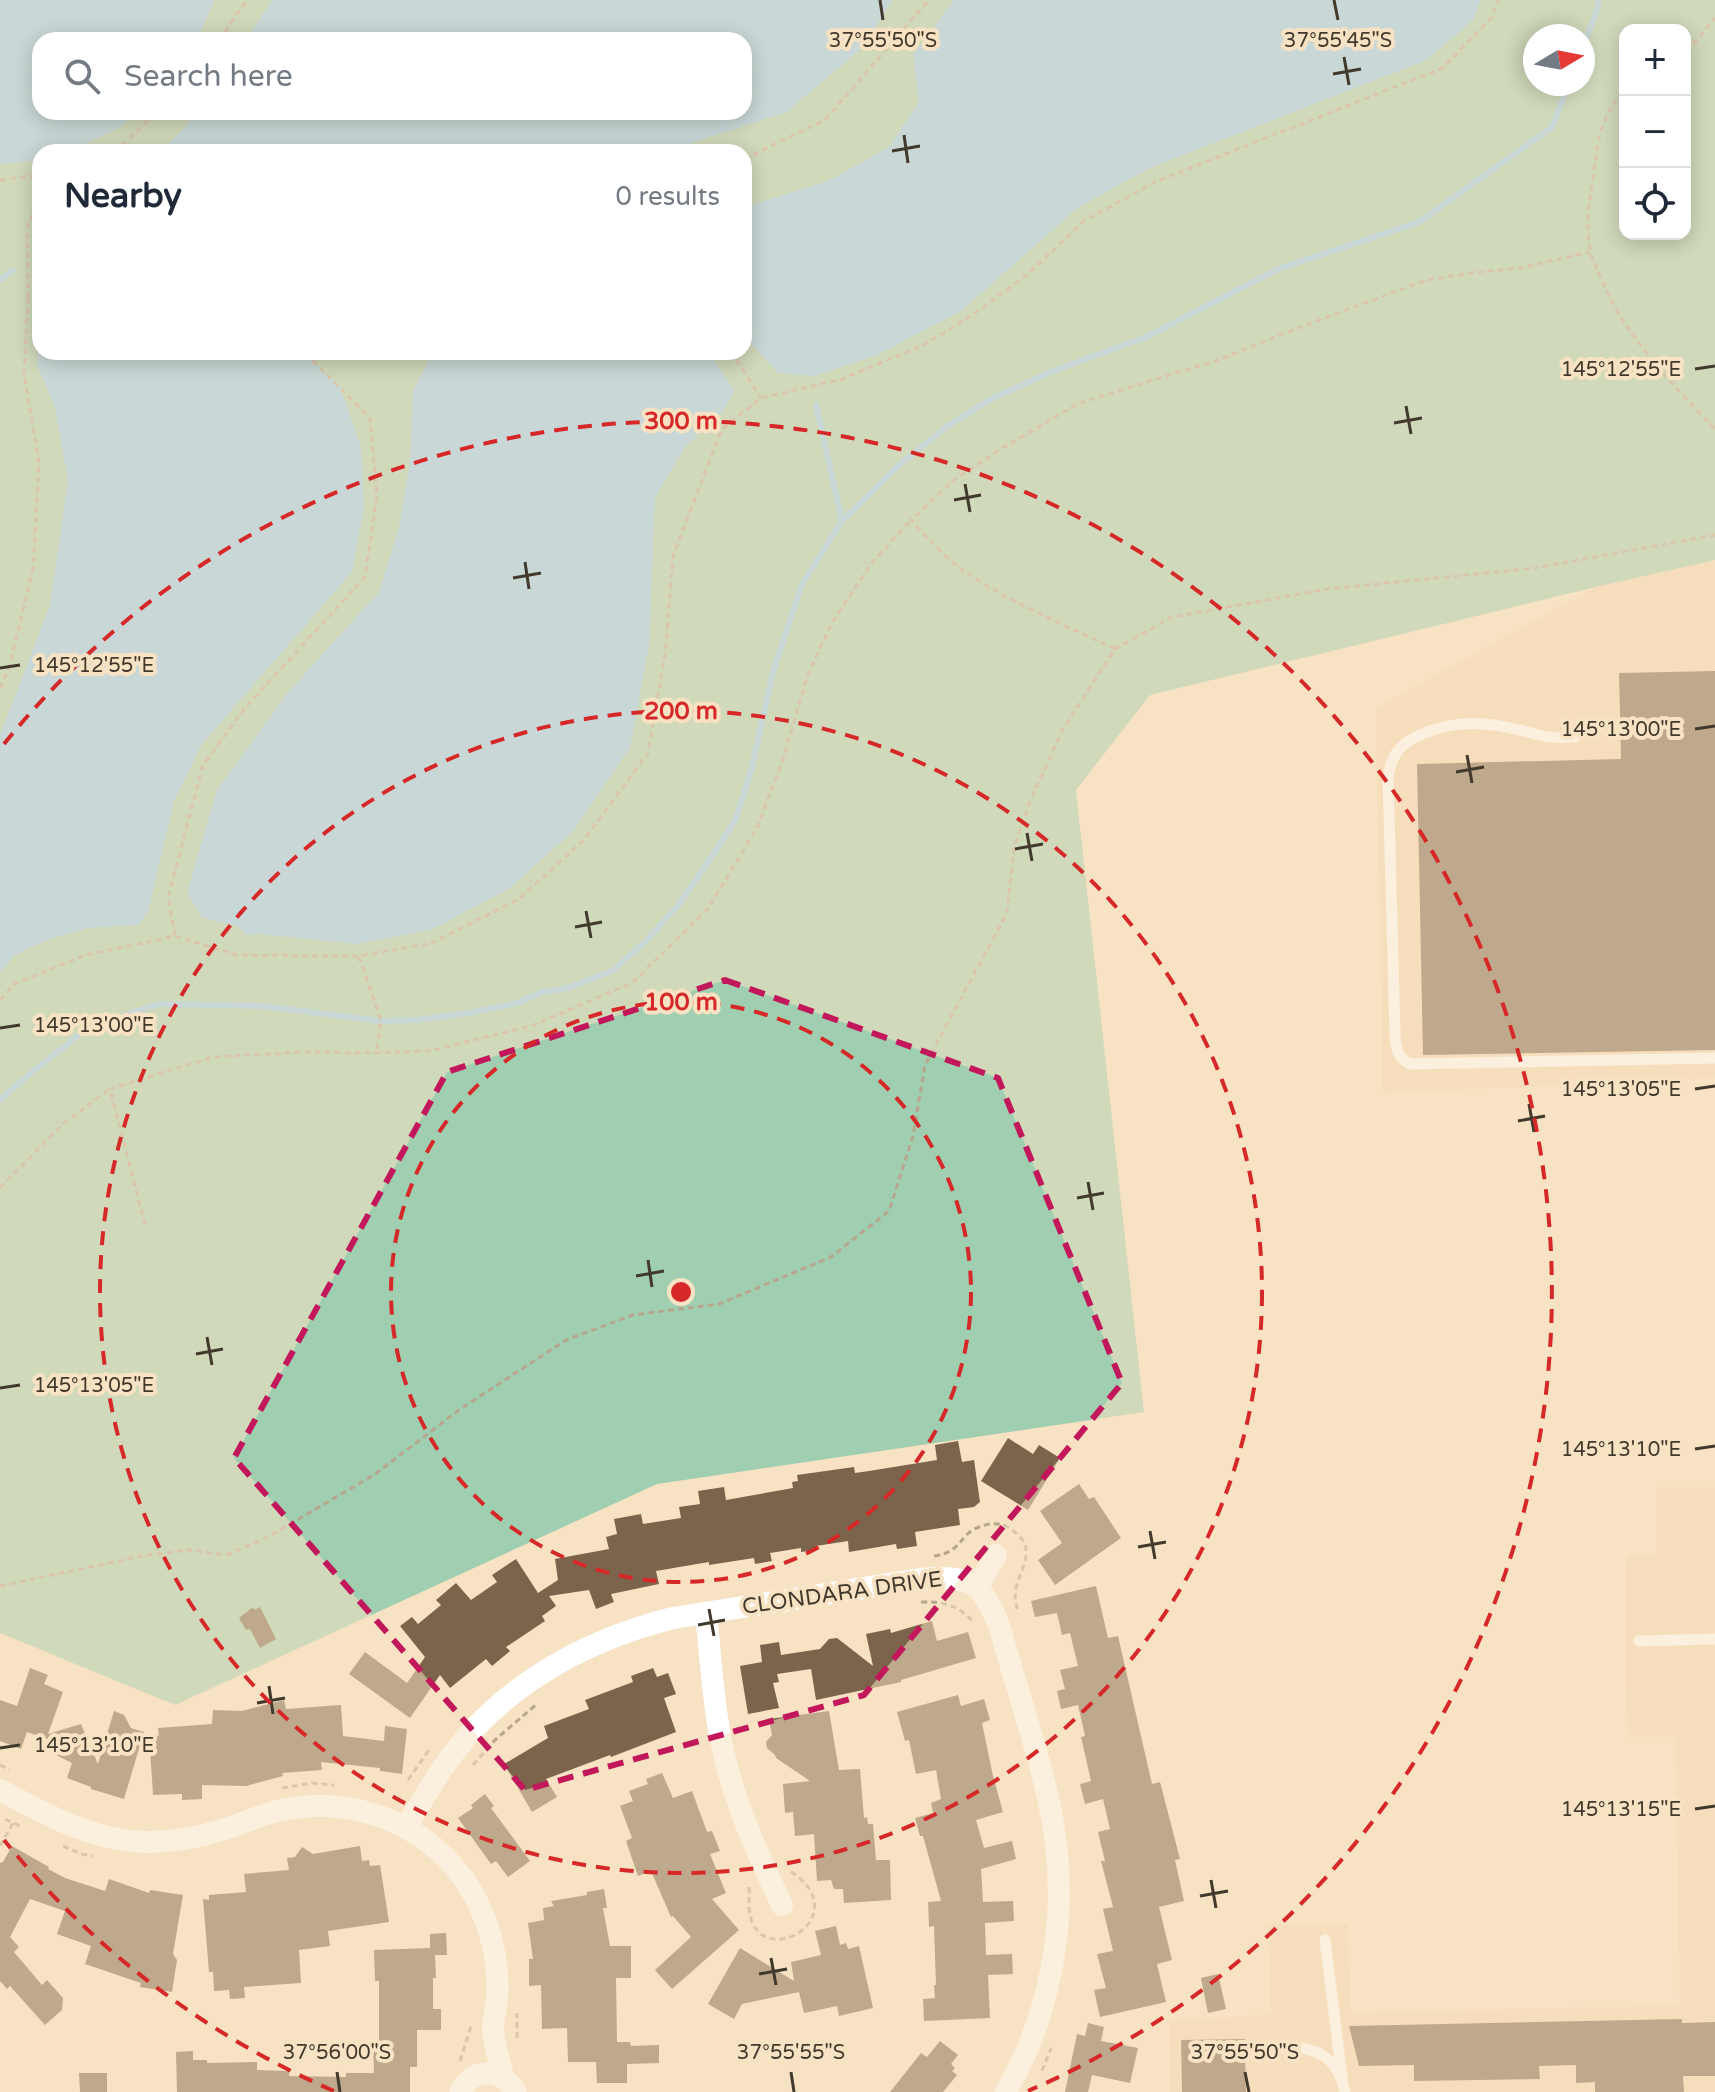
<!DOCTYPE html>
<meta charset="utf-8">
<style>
body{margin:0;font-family:"Varela Round",sans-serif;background:#f6f6f7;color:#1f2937}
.controls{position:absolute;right:24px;top:24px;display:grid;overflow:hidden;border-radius:16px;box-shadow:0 4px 20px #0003}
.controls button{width:72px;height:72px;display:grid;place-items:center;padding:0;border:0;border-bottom:2px solid #e0e1e3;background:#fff;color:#1f2937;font:40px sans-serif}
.compass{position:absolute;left:1523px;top:24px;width:72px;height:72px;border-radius:50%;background:#fff;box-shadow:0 4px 20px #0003;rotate:80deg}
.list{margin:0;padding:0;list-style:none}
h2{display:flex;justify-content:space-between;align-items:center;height:104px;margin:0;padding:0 32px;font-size:34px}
h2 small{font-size:26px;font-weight:400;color:#747a83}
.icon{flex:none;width:44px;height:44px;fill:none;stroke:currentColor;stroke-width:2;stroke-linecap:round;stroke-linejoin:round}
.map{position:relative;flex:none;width:1715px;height:2092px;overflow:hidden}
.search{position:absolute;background:#fff;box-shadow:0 4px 20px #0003;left:32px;top:32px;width:720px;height:88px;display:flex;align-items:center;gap:20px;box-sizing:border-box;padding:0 28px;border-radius:24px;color:#747a83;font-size:30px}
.panel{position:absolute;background:#fff;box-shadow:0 4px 20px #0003;left:32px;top:144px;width:720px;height:216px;border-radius:24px}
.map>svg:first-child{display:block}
</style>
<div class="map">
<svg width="1715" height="2092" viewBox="0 0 1715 2092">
<rect width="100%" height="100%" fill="#f7e2c3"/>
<!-- built -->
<path fill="#f4dab4" d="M1715,560V1078L1383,1093L1376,708L1596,587Z
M1657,1487H1715V2092H1171L1169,2020L1238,2017L1271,2014L1268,1925L1348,1924L1350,2012L1680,2006L1675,1737H1628L1625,1667L1626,1555H1656Z"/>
<!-- green -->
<path fill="#a0ceb0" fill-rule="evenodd" d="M0,0H1715V560L1596,587L1150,695L1076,790L1144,1412L657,1484L175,1705L0,1633ZM1625,30H1685V234H1625ZM1535,36H1583V84H1535ZM40,40H744V112H40ZM40,152H744V352H40Z"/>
<!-- water -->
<path fill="#90cded" d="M0,0H215L196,40H40V112H135L119,128L67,152H40V160L0,164Z
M272,0H893L864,46L787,112L688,144L615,152H160L186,126L195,112H744V40H246Z
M954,0H1481L1473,20L1427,60L1150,168L1079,207L961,311L877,355L814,376L778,373L744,336V207L828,181L889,147L919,102L913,55Z
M40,343V352H304L340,386L361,447L364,507L352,572L202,744L174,801L148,912L138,925L88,928L47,940L15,955L0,972V735L50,605L68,481L55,408L37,365Z
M433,352H708L735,391L723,411L683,450L655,498L649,645L630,748L573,831L510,888L431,930L356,944L260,934L246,935L237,926L203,918L187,893L217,790L288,692L379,592L399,527L410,461L413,391Z"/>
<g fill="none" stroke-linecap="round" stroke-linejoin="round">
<!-- stream -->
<path stroke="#90cded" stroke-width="6" d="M1583,47L1596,13L1599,0
M0,280L13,270
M816,405L842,521
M0,1100L26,1077L88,1028L159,1004L263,1006L381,1021L418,1020L469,1013L517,1003L542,992L568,988L612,971L645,942L679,904L712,856L736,819L752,767L773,672L802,584L842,521L899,465L949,425L991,399L1053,371L1146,337L1278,269L1419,222L1552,127L1569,84"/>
</g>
<!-- building -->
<path fill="#7b644b" d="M1715,671V1050L1423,1055L1417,764L1621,759L1619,673Z
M1008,1438L1033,1454L1039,1445L1060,1458L1028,1510L981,1481Z
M958,1441L962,1462L974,1460L980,1502L974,1507L958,1509L960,1525L915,1532L917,1546L897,1549L896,1544L849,1552L848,1541L816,1546V1550L801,1552V1548L770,1553L772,1561L755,1564L754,1558L709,1565V1562L656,1571L659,1584L611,1594L614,1602L596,1609L589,1590L549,1596L556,1606L542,1616L545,1621L506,1647L510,1651L492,1666L486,1659L450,1688L440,1675L410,1718L349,1674L365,1652L407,1683L425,1657L400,1626L412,1617L418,1624L441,1605L436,1600L456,1583L471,1600L497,1582L492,1575L516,1559L538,1593L558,1580L555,1559L609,1549L606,1537L617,1534L614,1519L641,1514L643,1524L681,1518L679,1507L700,1504L698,1491L724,1487L726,1500L793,1488L792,1482L798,1481L797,1475L854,1467L855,1473L869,1471L937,1460L935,1445Z
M1079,1484L1089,1499L1094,1497L1121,1538L1055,1585L1038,1560L1062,1543L1040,1511Z
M1096,1586L1108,1638L1118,1636L1152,1784L1160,1782L1180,1859L1175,1860L1184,1901L1159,1907L1172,1960L1157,1964L1166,2002L1100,2017L1094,1990L1106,1988L1097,1954L1113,1951L1103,1909L1113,1907L1101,1861H1105L1098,1832L1110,1829L1103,1799L1085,1804L1080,1784L1091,1781L1081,1737L1085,1736L1078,1705L1061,1709L1057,1691L1065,1689L1060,1670L1078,1666L1070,1633L1062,1635L1057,1613L1035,1617L1031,1601Z
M253,1607L254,1610L260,1607L276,1639L260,1648L250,1629L246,1630L239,1618Z
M932,1621L937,1641L968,1632L976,1658L901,1680V1682L816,1700L811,1669L777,1674L779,1682L773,1683L779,1708L748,1714L740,1666L762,1662L760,1645L779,1642L781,1655L820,1649L829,1639L837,1638L873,1666L866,1634L890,1629L891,1633Z
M30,1668L48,1675L44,1684L63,1692L48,1734L81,1724L98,1764L114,1711L124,1715L131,1728L144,1732L124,1799L91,1789V1787L67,1778L72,1763L52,1753L56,1742L27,1732L21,1749L0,1741V1700L17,1706Z
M653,1668L657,1677L668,1673L676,1694L664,1698L676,1732L611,1757L610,1755L546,1779L557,1797L532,1812L504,1764L548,1738L544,1726L589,1709L585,1700L633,1682L631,1676Z
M958,1695L961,1706L984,1699L990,1720L982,1723L993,1776L1003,1812L976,1820L984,1848L1012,1841L1016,1859L981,1869L983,1902L1013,1901L1014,1921L985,1923L986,1955L1012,1954L1013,1974L988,1975L990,2018L924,2021L923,1999L935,1998L934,1985H936L934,1926L929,1927L928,1902L941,1901L923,1836H920L915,1818L933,1813L931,1803L941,1799L936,1770L916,1774L909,1740L905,1741L897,1712Z
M284,1700L286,1709L341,1705L343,1736L384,1741L385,1726L407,1729L402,1774L380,1771V1768L321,1762L322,1770L282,1773L283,1776L246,1786L202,1785V1799L182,1800V1794L153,1795L149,1733L159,1736L158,1728L212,1724L213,1710L242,1711Z
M829,1711L839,1770L860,1769L864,1818L867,1817L868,1824H873L876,1860H890L891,1900L844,1903L843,1889H834L831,1880L817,1881L814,1834L795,1836L793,1812L785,1813L783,1784L810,1781L776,1758L775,1755L767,1748L766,1742L772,1735L769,1719Z
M662,1773L673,1798L692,1791L707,1832L712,1831L720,1851L710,1854L726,1893L712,1899L739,1930L672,1989L655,1970L691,1937L673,1916L671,1917L651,1871L638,1876L626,1841L632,1838L620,1806L633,1801L629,1791L648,1784L646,1779Z
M485,1794L494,1806L491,1808L530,1861L508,1877L496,1861L491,1864L458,1818L473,1808L471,1805Z
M12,1846L49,1867L48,1869L65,1878L105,1891L109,1879L149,1893L150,1890L183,1895L173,1954L177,1960L172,1992L140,1987L141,1983L85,1964L91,1946L57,1934L65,1911L30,1899L10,1937L19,1947L14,1952L42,1985L47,1980L63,1998L62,2010L45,2025L10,1986L7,1989L0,1981V1863L3,1862Z
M360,1846L362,1861L369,1860L370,1866L380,1865L389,1922L328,1931L330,1946L299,1950L301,1983L244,1987L245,1998L230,1999L229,1990L214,1991L213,1972H209L203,1899L209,1900V1895L246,1892L244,1874L289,1870L287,1858L295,1857L302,1847L313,1854Z
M604,1889L607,1908H603L610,1946H631V1978H616L617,2042H630L631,2046L659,2045V2063L627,2064V2083H597L596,2062H568L567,2028L542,2029L541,1985L529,1986V1959H533L528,1923L544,1920L543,1908L554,1906L551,1901L587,1895V1892Z
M836,1926L840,1945L846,1943L848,1949L859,1946L873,2008L839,2016L837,2006L804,2013L799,1992L742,2004L734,2019L708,2004L740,1948L794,1981L791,1962L821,1955L815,1931Z
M446,1933L447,1955H435L436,1978H433V2009H441V2030H417V2067H410V2092H177L176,2052L193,2051V2060H207V2063L257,2062V2070L289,2071V2076L346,2077V2073H374L373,2046H379V1981H375L374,1950L430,1948V1934Z
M1218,1974L1226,2009L1208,2013L1201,1978Z
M1682,2019V2023L1715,2022V2076H1683L1684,2092H1595V2082L1576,2083V2065L1539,2066L1540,2079L1414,2081V2065L1359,2066L1349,2026Z
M1088,2023L1104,2027L1101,2041L1138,2048L1130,2083L1092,2075L1088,2092H1065L1077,2034L1085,2036Z
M1245,2039V2042L1238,2046L1237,2050L1238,2055L1245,2058L1246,2092H1182L1181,2040Z
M940,2041L958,2055L951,2064L955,2068L952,2071L957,2075L943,2092H890L921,2053L927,2057Z
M79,2073H107V2092H80Z"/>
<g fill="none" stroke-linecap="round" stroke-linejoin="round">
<!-- path -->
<path stroke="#b6a68d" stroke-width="3" stroke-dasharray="6 4" stroke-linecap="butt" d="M219,40L247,0
M1685,50L1693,45L1715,18
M1625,93C1602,110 1599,137 1595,164C1591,192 1585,220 1590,249C1591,257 1595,265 1598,272C1623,334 1670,382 1715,429
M103,152L125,143L157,112
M744,159L825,120L929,0
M0,180L40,175
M40,195L27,229L28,298L40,302
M731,352L761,398
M1115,649C1067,626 1014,604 970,575C948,561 929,540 911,520L955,479L996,452L1077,404L1221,359L1287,332L1424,281L1470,273L1520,268L1590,252
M0,688L9,668L33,568L39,463L24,374L28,298
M175,936L237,955L359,956L432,943L519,899L584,840L648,753L665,655L673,556L722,429L761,398L842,379L924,345L974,314L1027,275L1084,221L1157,181L1443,68L1491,18L1499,0
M359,957L381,1021L376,1053
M0,1000L16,983L86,955L175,936L168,897L203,765L244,709L365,577L377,496L370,418L304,352
M0,1188L63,1124L110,1089
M145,1225L110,1089L213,1057L307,1052L376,1053L433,1050L531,1026L632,983L707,910L757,828L783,759L808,674L833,621L870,565L911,520
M934,1556C963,1552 959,1534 979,1527C989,1523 1001,1522 1009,1528C1039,1547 1022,1564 1016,1588C1014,1596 1016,1604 1018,1612
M0,1586L147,1555L189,1550L226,1555L264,1539L374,1475L459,1410L566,1340L633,1315L719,1304L831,1257L889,1211L913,1136L925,1065L1007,913L1014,847L1031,799L1063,729L1115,649L1172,617L1328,589L1535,568L1715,535
M921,1602C943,1601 960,1606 974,1623
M0,1765L10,1770
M473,1765L495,1740L537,1704
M408,1780L431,1747
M282,1788L312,1783L334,1785
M5,1819L20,1826
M0,1846L13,1823
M63,1846L81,1854L93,1856
M749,1887C750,1900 747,1912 753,1924C771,1960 835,1926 808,1887C803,1880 795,1875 789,1870
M517,2038V2013
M460,2061L471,2026
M1042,2071L1051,2048"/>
<!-- service -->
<path stroke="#fff" stroke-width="11" d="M1575,737C1567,737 1558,738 1550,737C1540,736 1529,732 1519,730C1487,722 1459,720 1427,732C1402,742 1393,750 1388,776L1395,1034C1396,1047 1397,1058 1410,1064L1715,1058
M1639,1641L1715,1639
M1325,1940L1342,2078
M1245,2050C1289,2048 1333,2036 1345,2092"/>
<!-- minor -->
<path stroke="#fff" stroke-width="22" d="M977,1588L996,1555
M706,1613C710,1650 712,1687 718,1724C728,1788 754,1847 782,1905
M0,1790C46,1815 94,1841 147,1842C173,1842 200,1837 225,1829C244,1823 262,1814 282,1810C368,1792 456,1837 486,1922C495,1947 499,1972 497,1999C496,2009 493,2019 493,2029C494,2045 500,2062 503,2077
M406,1827C418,1808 429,1788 442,1769C496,1689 581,1641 673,1618L921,1579C969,1575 983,1582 1000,1628C1015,1684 1035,1740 1048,1798C1071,1898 1057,2003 1006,2092
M460,2092C473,2066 502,2068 516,2092"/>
</g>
<!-- marked area -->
<path d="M0 0H1715V2092H0ZM725,980L998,1078L1122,1383L864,1695L525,1790L234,1458L447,1072Z" fill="#f7e2c3" fill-opacity=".55" fill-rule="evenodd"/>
<path fill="none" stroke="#c2185b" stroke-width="6" stroke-dasharray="16 10" stroke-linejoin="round" d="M725,980L998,1078L1122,1383L864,1695L525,1790L234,1458L447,1072Z"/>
<!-- ticks -->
<path fill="none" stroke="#42392d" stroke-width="3" d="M880,0L883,20M1334,0L1338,20M1344,57L1349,85M1333,74L1361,69M904,135L908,163M892,151L920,146M1695,369L1715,366M1406,406L1411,434M1394,423L1422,418M965,484L970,512M954,500L981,495M525,562L529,589M513,578L541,573M0,668L20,665M1695,729L1715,726M1467,755L1472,783M1456,772L1484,767M1027,833L1032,861M1015,849L1043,844M586,911L591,938M575,927L602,922M0,1028L20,1025M1695,1089L1715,1086M1529,1104L1534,1132M1518,1121L1545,1116M1088,1182L1093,1210M1077,1198L1104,1193M648,1260L652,1287M636,1276L664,1271M207,1337L212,1365M196,1354L223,1349M0,1388L20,1385M1695,1449L1715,1446M1150,1531L1155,1559M1138,1547L1166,1542M709,1609L714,1636M698,1625L725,1620M269,1686L273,1714M257,1703L285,1698M0,1748L20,1745M1695,1809L1715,1806M1211,1880L1216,1908M1200,1896L1228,1891M771,1958L776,1985M759,1974L787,1969M337,2072L340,2092M791,2072L794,2092M1245,2072L1249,2092"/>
<!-- distance rings -->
<g fill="none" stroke="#d62828" stroke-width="4" stroke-dasharray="14 10">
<circle cx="681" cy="1292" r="290"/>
<circle cx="681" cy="1292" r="581"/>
<path d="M334 2091A871 871 0 0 1 4 1840M4 744A871 871 0 1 1 1028 2091"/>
</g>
<g text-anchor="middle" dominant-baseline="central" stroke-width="8" stroke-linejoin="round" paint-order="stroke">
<!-- street labels -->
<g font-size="22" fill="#42392d" stroke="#f7e2c3">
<text transform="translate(842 1593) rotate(-8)">CLONDARA DRIVE</text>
</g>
</g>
<g font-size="20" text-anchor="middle" fill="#42392d" stroke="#f7e2c3" stroke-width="8" stroke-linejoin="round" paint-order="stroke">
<text x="883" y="47">37°55'50"S</text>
<text x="1338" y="47">37°55'45"S</text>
<text x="1621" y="376">145°12'55"E</text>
<text x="94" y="672">145°12'55"E</text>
<text x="1621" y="736">145°13'00"E</text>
<text x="94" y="1032">145°13'00"E</text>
<text x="1621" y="1096">145°13'05"E</text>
<text x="94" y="1392">145°13'05"E</text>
<text x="1621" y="1456">145°13'10"E</text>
<text x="94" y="1752">145°13'10"E</text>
<text x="1621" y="1816">145°13'15"E</text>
<text x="337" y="2059">37°56'00"S</text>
<text x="791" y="2059">37°55'55"S</text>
<text x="1245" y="2059">37°55'50"S</text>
</g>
<circle cx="681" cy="1292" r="12" fill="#d62828" stroke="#f7e2c3" stroke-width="4"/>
<g font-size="24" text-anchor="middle" font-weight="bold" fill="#d62828" stroke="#f7e2c3" stroke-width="8" stroke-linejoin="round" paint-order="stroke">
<text x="681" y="429">300 m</text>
<text x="681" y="719">200 m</text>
<text x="681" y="1010">100 m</text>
</g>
</svg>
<div class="controls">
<button>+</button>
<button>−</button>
<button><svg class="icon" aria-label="locate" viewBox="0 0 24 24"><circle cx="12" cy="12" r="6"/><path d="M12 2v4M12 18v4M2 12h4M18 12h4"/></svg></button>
</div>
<svg class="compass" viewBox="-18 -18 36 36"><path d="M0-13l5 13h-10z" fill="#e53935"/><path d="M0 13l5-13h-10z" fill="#747a83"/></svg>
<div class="search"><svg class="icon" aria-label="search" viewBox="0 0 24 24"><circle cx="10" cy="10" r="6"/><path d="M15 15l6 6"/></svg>Search here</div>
<section class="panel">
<h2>Nearby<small>0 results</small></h2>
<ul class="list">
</ul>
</section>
</div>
